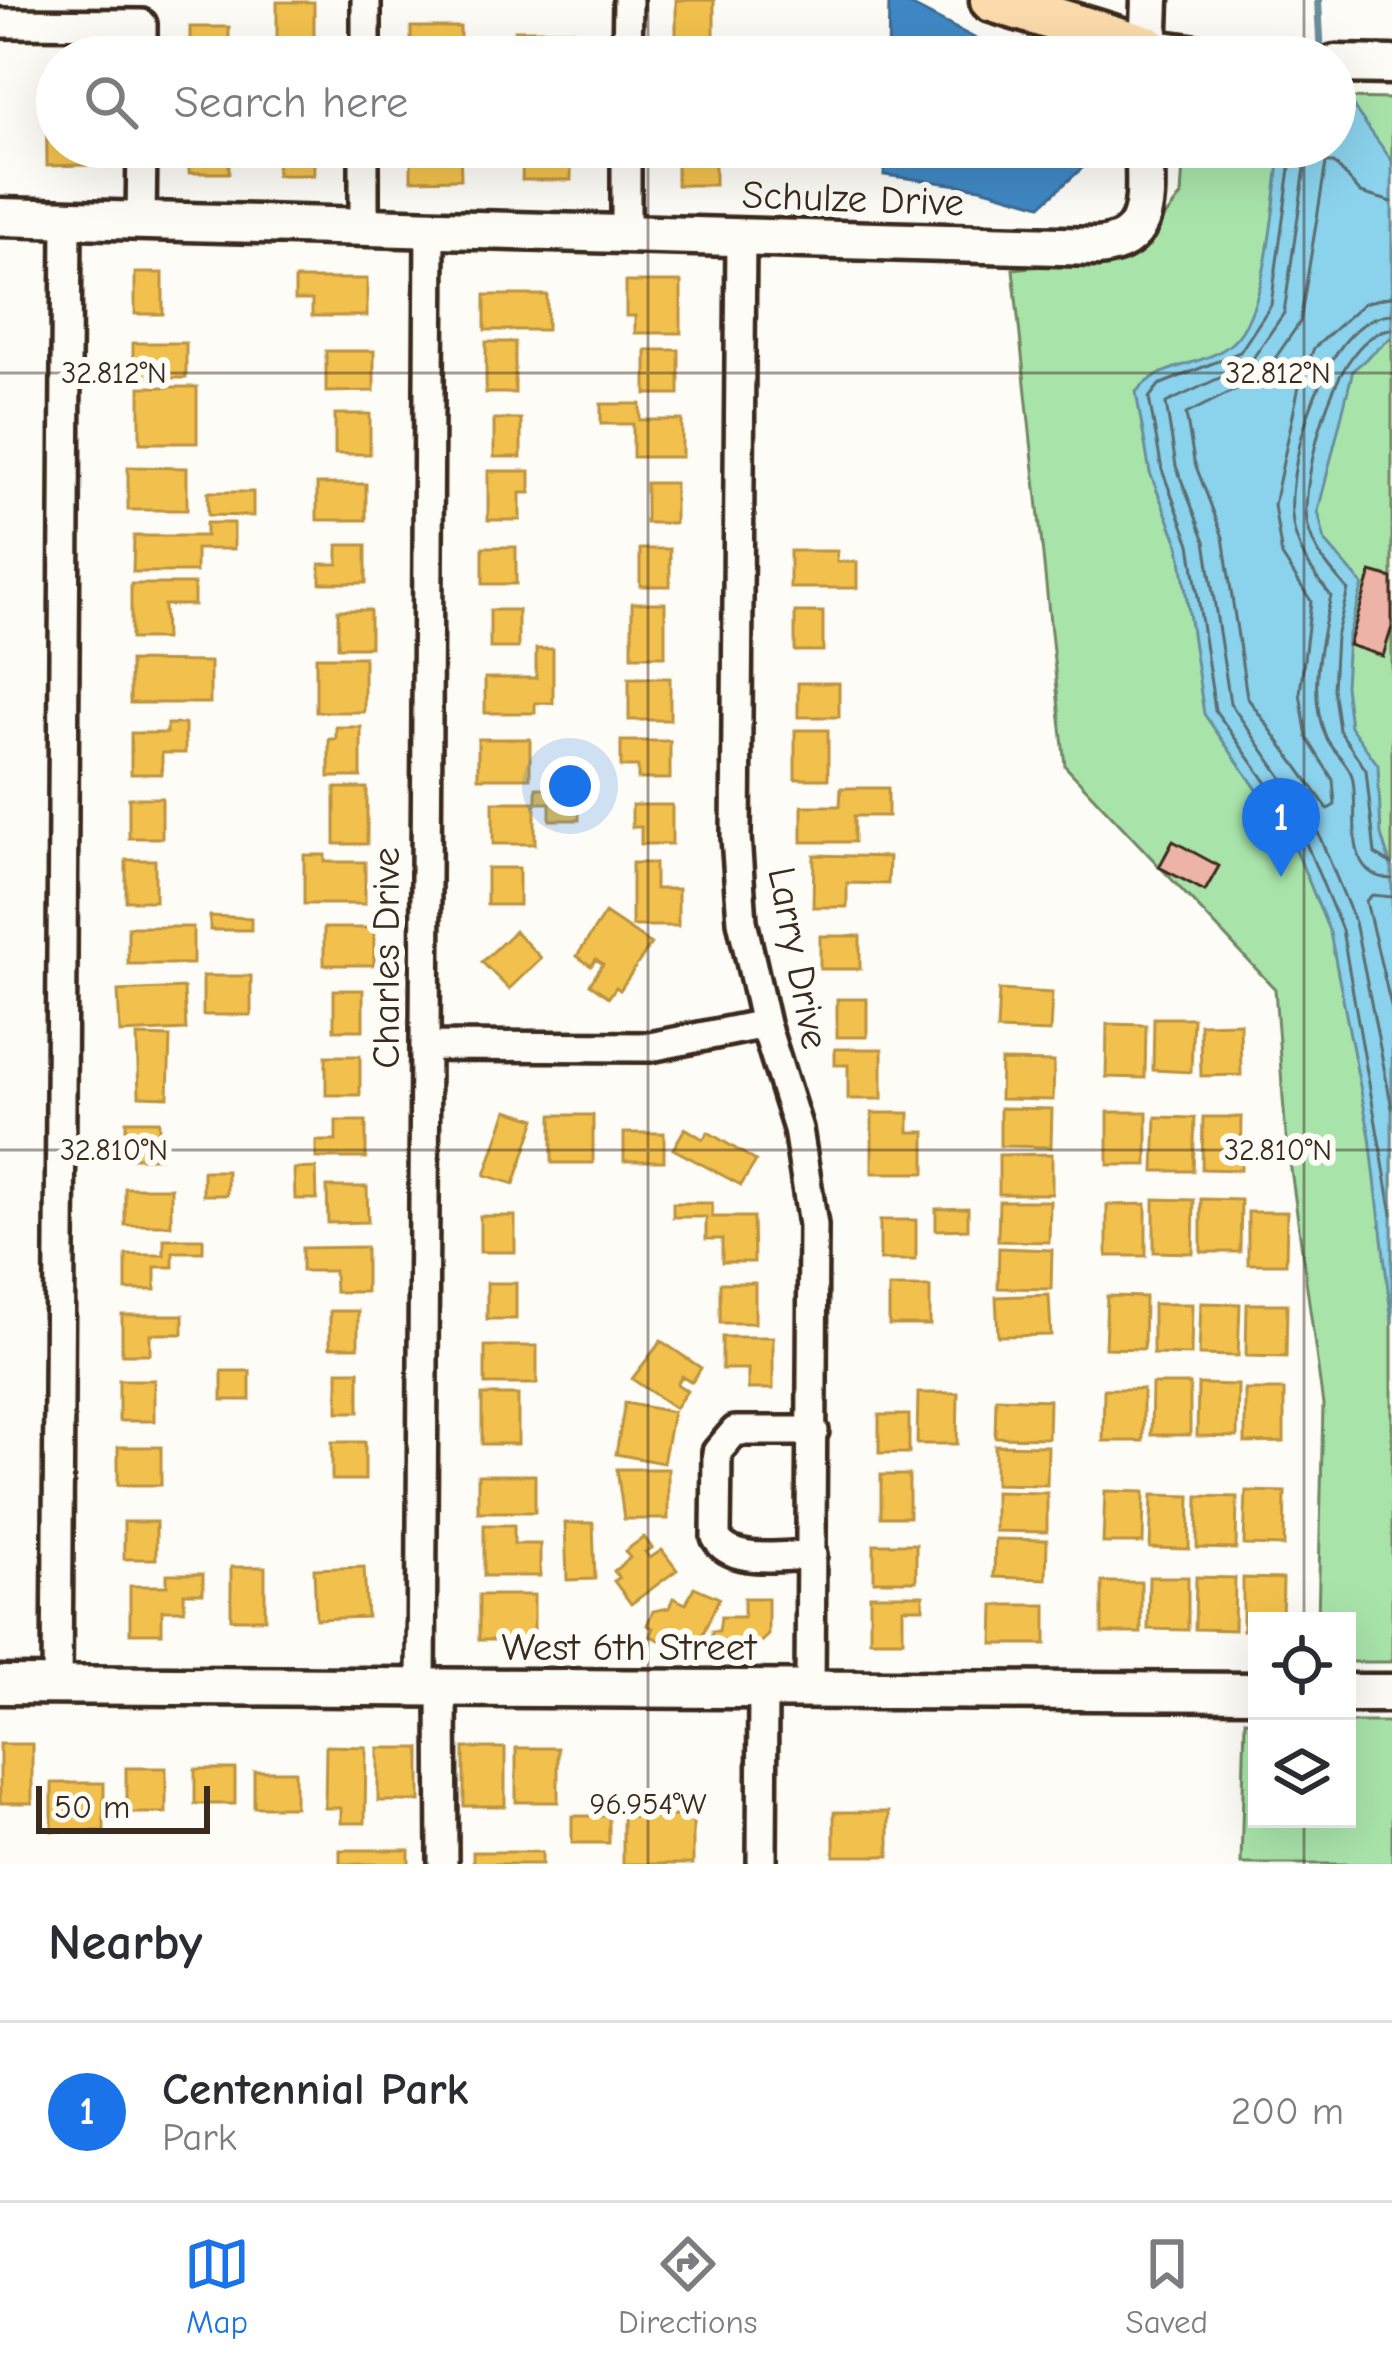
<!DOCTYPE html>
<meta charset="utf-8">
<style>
body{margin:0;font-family:"Comic Neue",sans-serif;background:#f7f7f7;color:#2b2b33}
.controls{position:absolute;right:36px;bottom:36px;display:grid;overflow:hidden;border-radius:0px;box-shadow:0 12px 48px #0002}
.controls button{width:108px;height:108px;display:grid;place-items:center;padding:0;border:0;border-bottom:3px solid #e1e1e2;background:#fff;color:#2b2b33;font:60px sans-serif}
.scale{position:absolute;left:36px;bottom:30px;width:174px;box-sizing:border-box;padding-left:12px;border:6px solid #3b2a1e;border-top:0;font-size:33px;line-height:42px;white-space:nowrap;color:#3b2a1e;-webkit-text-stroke:9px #fdfcf7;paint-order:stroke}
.you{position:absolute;left:570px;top:786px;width:42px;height:42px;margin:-30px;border:9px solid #fff;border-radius:50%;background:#1a73e8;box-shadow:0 0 0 18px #1a73e833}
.badge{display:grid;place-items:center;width:78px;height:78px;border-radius:50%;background:#1a73e8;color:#fff;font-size:39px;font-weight:700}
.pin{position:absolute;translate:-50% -99px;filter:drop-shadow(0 3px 6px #0008)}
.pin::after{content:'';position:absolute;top:63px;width:42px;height:36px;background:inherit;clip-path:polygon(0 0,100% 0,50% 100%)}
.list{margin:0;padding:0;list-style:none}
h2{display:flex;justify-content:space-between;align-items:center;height:156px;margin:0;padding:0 48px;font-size:51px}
h2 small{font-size:39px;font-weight:400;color:#7c7c81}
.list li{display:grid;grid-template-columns:78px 1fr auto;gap:36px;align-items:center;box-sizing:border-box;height:180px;padding:0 48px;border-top:3px solid #e1e1e2}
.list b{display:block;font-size:45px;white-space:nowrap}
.list p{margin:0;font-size:39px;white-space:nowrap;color:#7c7c81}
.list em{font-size:39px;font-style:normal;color:#7c7c81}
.icon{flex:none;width:66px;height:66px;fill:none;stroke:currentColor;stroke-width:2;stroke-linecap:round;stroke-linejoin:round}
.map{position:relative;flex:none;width:1392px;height:1864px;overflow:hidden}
.search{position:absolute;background:#fff;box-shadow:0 12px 48px #0002;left:36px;right:36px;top:36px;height:132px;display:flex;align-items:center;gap:30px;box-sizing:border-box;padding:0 42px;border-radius:66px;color:#7c7c81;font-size:45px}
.sheet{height:336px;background:#fff}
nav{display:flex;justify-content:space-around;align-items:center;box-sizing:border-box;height:168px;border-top:3px solid #e1e1e2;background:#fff;font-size:33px;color:#7c7c81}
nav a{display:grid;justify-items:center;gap:6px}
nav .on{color:#1a73e8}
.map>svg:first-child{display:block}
</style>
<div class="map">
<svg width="1392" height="1864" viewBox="0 0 1392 1864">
<rect width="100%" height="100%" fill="#fdfcf7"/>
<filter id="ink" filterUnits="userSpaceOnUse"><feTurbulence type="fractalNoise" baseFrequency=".00833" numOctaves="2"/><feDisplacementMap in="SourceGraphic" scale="24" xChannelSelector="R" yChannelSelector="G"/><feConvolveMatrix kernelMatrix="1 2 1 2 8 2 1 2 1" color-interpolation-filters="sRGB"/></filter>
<g filter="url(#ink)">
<!-- green -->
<path fill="#a8e4aa" stroke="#728764" stroke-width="3" d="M1335,98L1392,99V1662H1347V1621H1318L1323,1405L1285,1125L1275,989L1065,766L1013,269L1134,257L1181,196L1184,147H1335Z
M1245,1720L1257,1721V1819H1347V1722H1392V1864H1241Z"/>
<!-- water -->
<path fill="#8bd2ec" stroke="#6b8f9a" stroke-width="3" d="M1335,98H1347L1392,161V337L1353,370L1318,511L1325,541L1363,585L1348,638L1345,686L1350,726L1378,765L1381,835L1392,869V1323L1370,1137L1330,933L1291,838L1204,714L1179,546L1150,473L1136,392C1162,361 1205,368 1233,342C1268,310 1274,196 1281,147H1335Z"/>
<!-- homes -->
<path fill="#f2c14e" stroke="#bb9440" stroke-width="3" d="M676,0H714V57H676Z
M277,2H314V57H277Z
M190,27H229V57H190Z
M411,27H460V57H411Z
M515,30H572L571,57H514Z
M46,69H57V147H87V165L47,166Z
M189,147H229V173H189Z
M277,147H314V175H277Z
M411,147H460L461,179L411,180Z
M523,147H571V180H522Z
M677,147H715V185H677Z
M135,273H163V314H135Z
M295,279H367V316H312V300H295Z
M626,282H681V333H635V316H626Z
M485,295H547V330H485Z
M486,342H515V393H486Z
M133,343H186V378H133Z
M646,350H679V394H646Z
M326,351H374V391L326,392Z
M140,387H197V443H140Z
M601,404H640V420H682V457H633V424H601Z
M335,414H370V454H335Z
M494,419H521V457H494Z
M128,467L187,468V510H128Z
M488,471H530V493H520V520H488Z
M646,483H675V523H646Z
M317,484H366V520H317Z
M208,492H253V516L208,515Z
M206,523H234V549H196V572H133L134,536H206Z
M338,545H366V583H320V564H338Z
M483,547H516V584H483Z
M640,549H670V586H640Z
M790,551H837V562H857V588H790Z
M131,584H194V605H164L165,639H131Z
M632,603H665V656H632Z
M338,610H370V647H338Z
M490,610H518V648H490Z
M795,612H823V651H795Z
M536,649H553V703H535V713H485V678H536Z
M316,657H364V712H316Z
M130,661L210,662V703H130Z
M629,678H670V720H629Z
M798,683H839V717H798Z
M167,724H185V753H162V774H131V733H167Z
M336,727H361V777H329V739H336Z
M795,730H828V779H795Z
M478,739H530V778H478Z
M621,741H670V779H638V767H621Z
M335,788H367V844H335Z
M536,788H579V820H550V803H536Z
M841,788H888V816H854V842H802V806H840Z
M129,798H162V838H129Z
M493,802H535V844H493Z
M632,805H672V844H641V827H632Z
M304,855H325V862H365V904H304Z
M814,855L889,857L888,884L847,883V907H813Z
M126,860H155V901H126Z
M632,863H655V889H678V926H632Z
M487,868H519V905H487Z
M605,913L651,944L620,990L616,987L609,997L590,984L603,964L596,959L591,966L577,956Z
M210,916L251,918V930H210Z
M128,927H193V964H128Z
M324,928H374V965H324Z
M515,931L541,958L509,989L482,962Z
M820,936H860V969H820Z
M203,976H251V1015H203Z
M184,988L186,1030L120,1033L118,991Z
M334,990H363V1030H334Z
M999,990L1052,993L1050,1032L997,1030Z
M837,999H867V1037H837Z
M1154,1018H1193L1191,1072L1153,1070Z
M1240,1023L1241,1075L1201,1076L1200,1024Z
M1107,1024L1146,1025L1145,1078L1106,1077Z
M137,1036L170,1037L168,1097L139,1096Z
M835,1049H882V1099H848V1065H835Z
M326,1056H360V1095H326Z
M1001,1061L1054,1062L1053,1100L1000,1099Z
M1000,1108L1052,1109L1051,1147L1000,1146Z
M507,1110L536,1119L514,1184L485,1175Z
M1108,1112H1147V1165H1108Z
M872,1113H909V1132H925V1173H872Z
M552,1115H593V1163H552Z
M1156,1117L1195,1118L1193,1171H1154Z
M1203,1117H1242L1241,1170L1202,1169Z
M126,1121H159V1158H126Z
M336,1121H366V1158H316V1141H336Z
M685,1128L703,1139L708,1132L756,1161L741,1185L673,1149Z
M624,1133H664V1161H624Z
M1052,1154V1194H999V1155Z
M316,1168L317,1199H295L294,1169Z
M203,1171H227V1195H203Z
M327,1187H367L368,1222L328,1223Z
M125,1188H171V1225H125Z
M1154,1199L1194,1200L1193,1253L1154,1252Z
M1201,1199L1241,1200L1240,1252H1201Z
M999,1201H1050L1049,1242L998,1241Z
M673,1203H712V1217H753L754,1262H722V1239H706V1217H673Z
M1146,1204V1256H1107V1205Z
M968,1208V1229L936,1230V1209Z
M1248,1212H1287L1286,1264H1248Z
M480,1216H515V1252H480Z
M880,1220H916V1260H880Z
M164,1239H203V1252H173V1267H155V1290H126V1255H164Z
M366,1247V1292H335L334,1271H302V1248Z
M999,1248L1052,1250L1051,1289L998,1288Z
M487,1283H516V1319H487Z
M720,1283H755V1323H720Z
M889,1287H930V1325H889Z
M1049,1295L1051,1335L998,1336L996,1297Z
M1107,1296L1145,1297L1144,1349L1105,1348Z
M1201,1303L1240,1304L1238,1356L1199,1355Z
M1153,1304H1192L1191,1355L1153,1354Z
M1247,1304H1287L1286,1357L1246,1356Z
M330,1311H358V1347H330Z
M122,1315H183V1334H150V1354H122Z
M722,1337H773V1389H748V1369H722Z
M661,1341L701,1368L692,1382L682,1376L677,1384L687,1391L675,1408L632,1379Z
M485,1346H537V1384H485Z
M222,1371H250V1400H222Z
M338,1371H359V1412H338Z
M119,1380H154V1421H119Z
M1152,1384H1190V1435H1151Z
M1198,1384L1238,1385L1237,1437L1197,1436Z
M1104,1389H1143V1441H1103Z
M1245,1390H1284V1442L1245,1443Z
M918,1393H958L957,1444H917Z
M482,1395H518V1444H482Z
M996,1398L1049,1400L1048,1438L995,1437Z
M625,1403L673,1412L663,1463L616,1454Z
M879,1415H909V1453H879Z
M332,1442H365V1480H332Z
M995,1445L1048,1446L1047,1485L995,1484Z
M118,1447H161V1485H118Z
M617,1469H668V1519H624Z
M478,1475H535V1512H478Z
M881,1475H909V1517H881Z
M1105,1491L1144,1492L1143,1543H1103Z
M1246,1491L1285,1492L1284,1546L1244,1545Z
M995,1492L1047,1493V1532L995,1531Z
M1152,1495L1190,1496L1189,1549L1150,1548Z
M1198,1496L1237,1497L1236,1549L1197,1548Z
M124,1522H156V1559H124Z
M565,1523H593L595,1579L567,1580Z
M484,1525H514V1544H540V1576H484Z
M644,1537L652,1548L645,1552L650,1558L662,1550L677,1570L631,1604L614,1581L619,1578L614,1571L630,1558L625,1551Z
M995,1539L1047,1540L1046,1579L994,1577Z
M874,1544H916V1581H874Z
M231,1567H265V1619H231Z
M364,1567L367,1617L316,1619L314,1569Z
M167,1574H203V1593H184V1610H162V1633H130V1586H167Z
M1149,1577H1188V1630L1148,1629Z
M1196,1577L1235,1578L1234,1630L1195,1629Z
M1243,1578L1283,1579L1282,1621H1257V1630H1243Z
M1102,1582H1141V1633H1102Z
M694,1587L719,1598L700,1640L690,1636L687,1644L670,1636L667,1643L650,1636L653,1628L647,1625L653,1611L669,1608L673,1598L686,1604Z
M479,1595H534V1640H479Z
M870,1595H923V1608H903V1640H870Z
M744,1598H768V1635L756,1646H712V1631H719L721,1617H744Z
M994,1605H1046V1644H993Z
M0,1744H32V1803H0Z
M326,1746L366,1747L365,1823H341V1808H325Z
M378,1748H420V1801H378Z
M464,1748H505V1806H464Z
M516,1748H558V1802H516Z
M126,1768H166V1813H126Z
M195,1769H235V1804H195Z
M254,1771H295V1807H254Z
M52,1783H104V1831H52Z
M834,1812H889V1856H834Z
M572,1816H609V1843H572Z
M623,1816H693V1864H623Z
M340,1850H409V1864H340Z
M473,1852H542V1864H473Z"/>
<!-- schools -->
<path fill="#3f88c5" stroke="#3e6c93" stroke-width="3" d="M889,0H901L1011,57H888Z
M885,147H1092L1090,161L1041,205L981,188L884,175Z"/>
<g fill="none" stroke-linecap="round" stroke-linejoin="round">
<!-- shore -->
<path stroke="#5b6d70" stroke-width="3" d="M1293,147L1271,305L1240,352L1159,385L1149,398L1162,470L1190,544L1215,710L1301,831L1342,930L1392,1214
M1308,147L1284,313L1249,364L1166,403L1176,466L1205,541L1230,703L1314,823L1355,922L1392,1108
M1392,202L1361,193L1334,163H1326L1300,322L1263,376L1186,414L1194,461L1223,537L1247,697L1328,809L1335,805L1333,780L1307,738L1300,693L1311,601L1282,556L1274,505L1299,386L1314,348L1364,303L1392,296
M1392,314C1325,317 1288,459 1292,515C1294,547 1312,572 1331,596C1321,639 1307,694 1326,737C1332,751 1348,762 1352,776C1361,810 1339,876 1392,879
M1392,329C1335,335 1307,462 1306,510C1306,543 1328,568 1348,590L1336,637L1333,688L1339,730L1366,770L1375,854L1392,864
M1392,897L1372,895L1366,901L1392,1010"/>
<!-- stream -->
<path stroke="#6b8f9a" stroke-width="8" d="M1318,0L1321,57"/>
</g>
<!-- building -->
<path fill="#edb3a6" stroke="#3b2a1e" stroke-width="3" d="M1371,572L1392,578V627L1383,656L1349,645Z
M1173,841L1219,866L1205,891L1159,867Z"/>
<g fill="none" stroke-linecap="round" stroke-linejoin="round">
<!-- street casing -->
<g stroke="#3b2a1e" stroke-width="36">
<path id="street" d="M0,23L142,24V57
M366,57V0
M627,57L628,0
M141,221L142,147
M364,227V147
M626,235V147
M741,238L736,837L742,921L765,1024L798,1129L813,1225L810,1689
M425,1046L650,1047L765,1024
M812,1555C783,1555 731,1566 716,1537L717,1452L735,1431H814
M57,1685L67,219
M421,1687L430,229
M442,1687L443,1864
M762,1864L763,1689"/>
</g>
<!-- secondary casing -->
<g stroke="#3b2a1e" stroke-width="45">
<path id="secondary" d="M1148,48L1211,57
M1148,57L1150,0
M1335,64L1392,65
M0,217L1097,247C1156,242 1144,192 1145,147
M0,1685L1257,1692
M1347,1693H1392"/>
</g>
<!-- primary casing -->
<g stroke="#3b2a1e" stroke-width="51">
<path id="primary" d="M992,0L1148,48"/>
</g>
<!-- street -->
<use href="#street" stroke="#fdfcf7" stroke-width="27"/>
<!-- secondary -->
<use href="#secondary" stroke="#fdfcf7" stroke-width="36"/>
<!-- primary -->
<use href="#primary" stroke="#fcdcac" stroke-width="42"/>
</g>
</g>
<!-- ticks -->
<path fill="none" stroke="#3b2a1e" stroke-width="3" stroke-opacity="0.45" d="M648,0V57M1304,0V57M648,147V1864M1304,147V1621M0,373H1392M0,1150H1392M1304,1819V1864"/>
<g text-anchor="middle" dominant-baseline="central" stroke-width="12" stroke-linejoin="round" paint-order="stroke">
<!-- street labels -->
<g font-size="39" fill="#3b2a1e" stroke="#fdfcf7">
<text transform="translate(853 199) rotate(2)">Schulze Drive</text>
<text transform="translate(386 958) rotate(-90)">Charles Drive</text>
<text transform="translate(798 958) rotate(79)">Larry Drive</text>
<text x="629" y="1647">West 6th Street</text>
</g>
</g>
<g font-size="30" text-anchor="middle" fill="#3b2a1e" stroke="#fdfcf7" stroke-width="12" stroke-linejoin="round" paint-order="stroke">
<text x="114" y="383">32.812°N</text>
<text x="1278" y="383">32.812°N</text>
<text x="114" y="1160">32.810°N</text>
<text x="1278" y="1160">32.810°N</text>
<text x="648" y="1814">96.954°W</text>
</g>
</svg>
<div class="controls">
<button><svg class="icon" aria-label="locate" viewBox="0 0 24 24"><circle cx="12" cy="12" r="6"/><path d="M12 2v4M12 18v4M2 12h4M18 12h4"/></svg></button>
<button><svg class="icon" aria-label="layers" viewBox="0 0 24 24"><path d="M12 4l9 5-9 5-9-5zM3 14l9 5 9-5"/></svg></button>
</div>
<div class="scale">50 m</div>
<div class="you"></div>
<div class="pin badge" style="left:1281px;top:877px">1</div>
<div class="search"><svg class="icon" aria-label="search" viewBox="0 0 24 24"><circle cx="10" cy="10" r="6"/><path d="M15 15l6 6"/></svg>Search here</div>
</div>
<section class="sheet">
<h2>Nearby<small></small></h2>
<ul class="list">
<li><span class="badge">1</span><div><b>Centennial Park</b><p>Park</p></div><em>200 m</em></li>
</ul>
</section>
<nav>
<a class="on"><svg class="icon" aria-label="map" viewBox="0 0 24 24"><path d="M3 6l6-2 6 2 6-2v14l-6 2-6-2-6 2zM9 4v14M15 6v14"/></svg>Map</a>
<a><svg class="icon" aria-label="directions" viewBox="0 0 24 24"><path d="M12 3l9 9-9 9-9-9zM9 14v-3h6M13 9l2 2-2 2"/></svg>Directions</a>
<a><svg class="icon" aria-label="saved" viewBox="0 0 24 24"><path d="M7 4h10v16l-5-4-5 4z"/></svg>Saved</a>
</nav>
